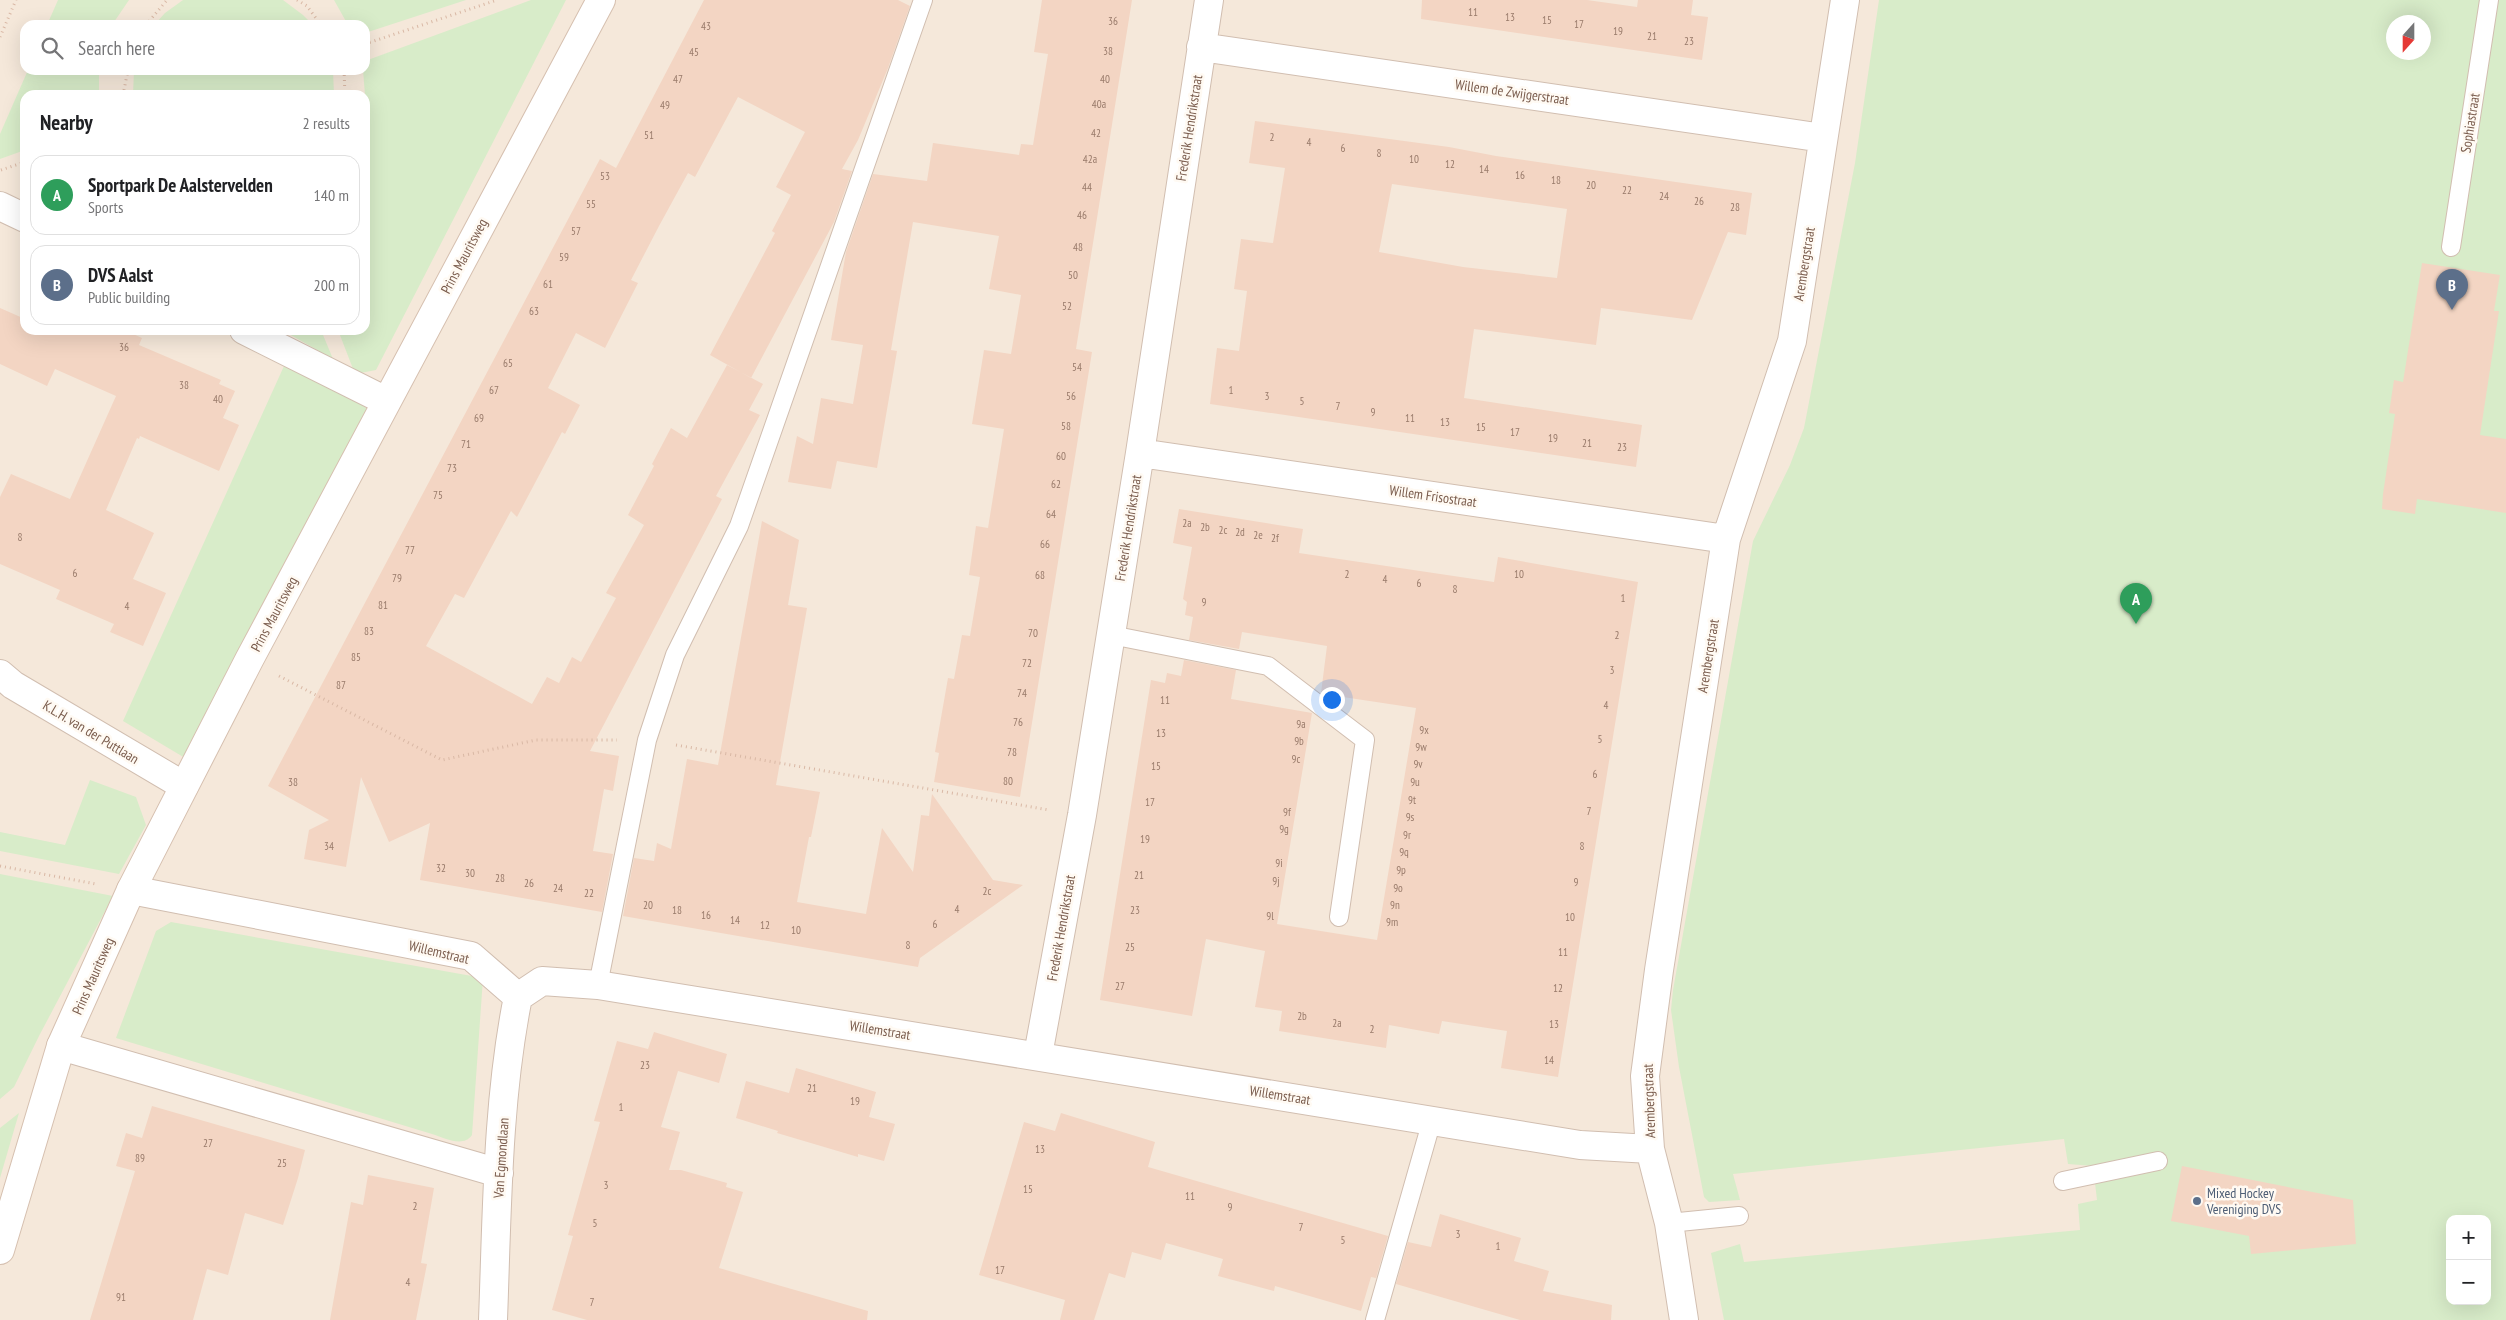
<!DOCTYPE html>
<meta charset="utf-8">
<style>
body{margin:0;font-family:"PT Sans Narrow",sans-serif;background:#f2f2f2;color:#202124}
.controls{position:absolute;right:15px;bottom:15px;display:grid;overflow:hidden;border-radius:10px;box-shadow:0 5px 20px #0002}
.controls button{width:45px;height:45px;display:grid;place-items:center;padding:0;border:0;border-bottom:1px solid #e0e0e0;background:#fff;color:#202124;font:25px sans-serif}
.compass{position:absolute;left:2386px;top:15px;width:45px;height:45px;border-radius:50%;background:#fff;box-shadow:0 5px 20px #0002;rotate:201deg}
.you{position:absolute;left:1331px;top:699px;width:18px;height:18px;margin:-12px;border:4px solid #fff;border-radius:50%;background:#1a73e8;box-shadow:0 0 0 8px #1a73e833}
.badge{display:grid;place-items:center;width:32px;height:32px;border-radius:50%;background:#ea580c;color:#fff;font-size:16px;font-weight:700}
.pin{position:absolute;translate:-50% -41px;filter:drop-shadow(0 1px 2px #0008)}
.pin::after{content:'';position:absolute;top:26px;width:18px;height:15px;background:inherit;clip-path:polygon(0 0,100% 0,50% 100%)}
.list{margin:0;padding:0;list-style:none}
h2{display:flex;justify-content:space-between;align-items:center;height:65px;margin:0;padding:0 20px;font-size:21px}
h2 small{font-size:16px;font-weight:400;color:#757577}
.list li{display:grid;grid-template-columns:32px 1fr auto;gap:15px;align-items:center;box-sizing:border-box;height:80px;margin:0 10px 10px;padding:0 10px;border:1px solid #e0e0e0;border-radius:15px}
.list b{display:block;font-size:19px;white-space:nowrap}
.list p{margin:0;font-size:16px;white-space:nowrap;color:#757577}
.list em{font-size:16px;font-style:normal;color:#757577}
.icon{flex:none;width:28px;height:28px;fill:none;stroke:currentColor;stroke-width:2;stroke-linecap:round;stroke-linejoin:round}
.map{position:relative;flex:none;width:2506px;height:1320px;overflow:hidden}
.search{position:absolute;background:#fff;box-shadow:0 5px 20px #0002;left:20px;top:20px;width:350px;height:55px;display:flex;align-items:center;gap:12px;box-sizing:border-box;padding:0 18px;border-radius:15px;color:#757577;font-size:19px}
.panel{position:absolute;background:#fff;box-shadow:0 5px 20px #0002;left:20px;top:90px;width:350px;height:245px;border-radius:15px}
.map>svg:first-child{display:block}
</style>
<div class="map">
<svg width="2506" height="1320" viewBox="0 0 2506 1320">
<rect width="100%" height="100%" fill="#fdf6ec"/>
<!-- residential -->
<path fill="#f5e8da" fill-rule="evenodd" d="M0,0H2506V1320H0ZM2394,22H2424V52H2394ZM25,25H365V70H25ZM25,95H365V330H25ZM2450,1219H2487V1301H2450Z"/>
<!-- green -->
<path fill="#d8ecc9" fill-rule="evenodd" d="M58,0H129L112,25H47Z
M183,0H283L303,15L313,25H154L165,13Z
M334,0H466L365,33V25H348Z
M531,0H566L376,370L355,374L338,330H365V95L363,70H365V61Z
M1879,0H2506V1320H1724L1711,1253L1740,1244L1744,1262L2080,1230L2078,1204L2097,1200L2093,1166L2068,1164L2064,1139L1733,1174L1740,1200L1709,1202L1704,1197L1679,1067L1671,1010L1673,990L1753,541L1790,465L1804,428L1855,163ZM2394,22H2424V52H2394ZM2450,1219H2487V1301H2450Z
M28,70H99V95H25V150L0,159V134Z
M134,70H333L334,95H133Z
M282,330H321L333,359Z
M284,366L357,401L367,409L185,758L123,721Z
M90,780L136,797L146,825L119,874L0,851V832L65,845Z
M0,874L113,896L39,1036L14,1087L0,1099Z
M171,922L483,978L472,1135C463,1148 445,1138 432,1134L116,1038L156,931Z
M19,1113L0,1178V1128Z"/>
<!-- building -->
<path fill="#f3d5c3" fill-rule="evenodd" d="M704,0H898L910,6L888,68L858,140L842,169L852,171L834,222L751,378L710,355L775,233L772,231L791,195L776,187L805,132L738,97L695,177L688,173L659,226L631,280L638,283L605,348L576,333L548,388L580,405L565,434L562,432L517,517L511,511L464,598L455,594L426,646L532,704L547,677L559,683L572,657L581,662L616,598L606,593L644,525L628,515L654,466L652,464L671,428L687,438L727,365L763,384L749,410L760,415L716,496L722,499L590,751L619,756L613,791L604,789L593,851L613,854L602,912L420,880L430,823L389,842L361,777L346,867L304,859L309,830L329,820L268,786L600,159L616,168Z
M1042,0H1132L1076,349L1092,352L1020,797L934,782L939,753L935,752L948,678L954,679L962,635L970,636L980,577L969,575L976,526L988,528L1004,429L972,424L984,350L1011,354L1021,295L989,289L999,236L913,222L891,350L897,351L877,468L837,461L831,489L788,482L797,436L813,444L821,398L853,404L863,345L831,340L846,252L873,174L927,181L933,143L1019,155L1021,144L1033,145L1048,54L1034,52Z
M1422,0H1587L1637,7L1638,0H1693L1691,15L1708,17L1702,60L1421,19Z
M1255,121L1449,147L1496,156L1752,193L1746,235L1728,232L1692,320L1601,308L1596,345L1474,329L1464,398L1642,425L1636,467L1210,404L1217,348L1239,351L1247,291L1234,289L1241,239L1273,243L1285,168L1249,163ZM1392,184L1567,209L1557,278L1463,267L1379,252Z
M2422,263L2500,275L2494,311H2499L2480,435L2506,439V513L2417,499L2415,514L2382,509L2383,494L2395,414L2389,413L2394,380L2403,382Z
M0,308L25,319V330H124L142,338L139,345L221,380L219,384L235,391L223,418L239,425L219,471L140,436L139,439L137,438L106,510L154,533L133,579L166,593L143,646L110,632L114,624L56,599L60,590L0,564V497L11,474L70,499L116,396L55,369L47,386L0,364Z
M1179,509L1303,529L1299,553L1494,582L1498,557L1638,582L1558,1077L1501,1068L1507,1031L1442,1021L1439,1034L1389,1025L1386,1048L1279,1031L1282,1011L1255,1007L1265,951L1206,939L1192,1016L1100,1000L1151,680L1165,683L1167,673L1181,676L1184,660L1236,670L1231,699L1312,713L1277,924L1377,940L1416,708L1323,694L1321,693L1327,646L1242,632L1239,649L1189,640L1193,617L1185,615L1187,602L1183,599L1192,547L1173,543Z
M762,521L799,540L788,605L807,608L776,785L820,792L811,837H809L797,902L866,914L882,828L913,872L921,815L929,816L932,794L993,880L1023,885L920,958L918,967L623,916L634,858L654,861L657,843L671,849L687,759L718,765Z
M654,1032L727,1054L719,1083L678,1071L661,1127L680,1132L669,1170H681L727,1183L726,1187L743,1192L719,1268L868,1311L867,1320H587L552,1310L573,1236L568,1235L600,1122L594,1121L617,1041L648,1049Z
M796,1068L876,1092L869,1117L895,1124L884,1161L858,1154V1157L777,1133L778,1131L736,1118L746,1081L789,1093Z
M152,1106L305,1150L298,1178L283,1225L245,1213L228,1275L207,1269L193,1320H90L135,1171L116,1166L126,1133L142,1138Z
M1061,1113L1155,1142L1148,1167L1388,1236L1376,1278L1371,1277L1361,1311L1275,1286L1274,1291L1218,1276L1223,1259L1166,1243L1161,1260L1132,1252L1125,1278L1109,1273L1094,1320H1060L1065,1300L979,1275L1024,1122L1055,1131Z
M2182,1166L2353,1200L2356,1244L2251,1254L2249,1236L2171,1221Z
M368,1175L434,1188L421,1263L427,1264L416,1320H330L351,1202L363,1205Z
M1440,1214L1521,1238L1514,1261L1549,1271L1543,1291L1612,1305L1611,1320H1520L1396,1284L1408,1242L1431,1247Z"/>
<g fill="none" stroke-linecap="round" stroke-linejoin="round">
<!-- lane casing -->
<g stroke="#d1beb0" stroke-width="20">
<path id="lane" d="M2451,247L2489,0
M1111,635L1268,666L1365,740L1339,917
M598,985L647,740L675,655L739,526L923,0
M2063,1181L2158,1161
M1669,1223L1739,1216
M1375,1320L1432,1120"/>
</g>
<!-- street casing -->
<g stroke="#d1beb0" stroke-width="30">
<path id="street" d="M1201,47L1823,138
M0,206L25,218
M244,330L386,401
M1140,453L1726,539
M0,674L13,685L184,786
M131,890L471,956L518,997L542,981L598,985L1580,1145L1650,1149
M61,1046L499,1173
M1038,1055L1082,815L1140,453L1209,0
M493,1320C497,1214 497,1101 518,997
M1684,1320L1669,1223L1650,1149L1645,1076L1659,970L1726,539L1792,341L1845,0"/>
</g>
<!-- secondary casing -->
<g stroke="#d6c0b0" stroke-width="30">
<path id="secondary" d="M0,1250L61,1046L131,890L249,660L601,0"/>
</g>
<!-- path -->
<path stroke="#d9b8a5" stroke-width="3" stroke-dasharray="1 4" stroke-linecap="butt" d="M297,0L307,6L321,25
M146,25L167,0
M0,37L16,0
M365,44L497,0
M344,70L345,95
M123,95L128,70
M1,170L25,162
M279,676L442,760L536,740H617
M676,745L1049,810
M0,866L96,884"/>
<!-- lane -->
<use href="#lane" stroke="#fff" stroke-width="18"/>
<!-- street -->
<use href="#street" stroke="#fff" stroke-width="28"/>
<!-- secondary -->
<use href="#secondary" stroke="#fff" stroke-width="28"/>
</g>
<!-- markers -->
<circle fill="#5c6f8a" stroke="#fffaf3" stroke-width="2" cx="2197" cy="1201" r="5"/>
<g text-anchor="middle" dominant-baseline="central" stroke-width="5" stroke-linejoin="round" paint-order="stroke">
<!-- number labels -->
<g font-size="11" fill="#987a6a">
<text x="1473" y="12">11</text>
<text x="1510" y="17">13</text>
<text x="1547" y="20">15</text>
<text x="1113" y="21">36</text>
<text x="1579" y="24">17</text>
<text x="706" y="26">43</text>
<text x="1618" y="31">19</text>
<text x="1652" y="36">21</text>
<text x="1689" y="41">23</text>
<text x="1108" y="51">38</text>
<text x="694" y="52">45</text>
<text x="678" y="79">47</text>
<text x="1105" y="79">40</text>
<text x="1099" y="104">40a</text>
<text x="665" y="105">49</text>
<text x="1096" y="133">42</text>
<text x="649" y="135">51</text>
<text x="1272" y="137">2</text>
<text x="1309" y="142">4</text>
<text x="1343" y="148">6</text>
<text x="1379" y="153">8</text>
<text x="1090" y="159">42a</text>
<text x="1414" y="159">10</text>
<text x="1450" y="164">12</text>
<text x="1484" y="169">14</text>
<text x="1520" y="175">16</text>
<text x="605" y="176">53</text>
<text x="1556" y="180">18</text>
<text x="1591" y="185">20</text>
<text x="1087" y="187">44</text>
<text x="1627" y="190">22</text>
<text x="1664" y="196">24</text>
<text x="1699" y="201">26</text>
<text x="591" y="204">55</text>
<text x="1735" y="207">28</text>
<text x="1082" y="215">46</text>
<text x="576" y="231">57</text>
<text x="1078" y="247">48</text>
<text x="564" y="257">59</text>
<text x="1073" y="275">50</text>
<text x="548" y="284">61</text>
<text x="1067" y="306">52</text>
<text x="534" y="311">63</text>
<text x="124" y="347">36</text>
<text x="508" y="363">65</text>
<text x="1077" y="367">54</text>
<text x="184" y="385">38</text>
<text x="494" y="390">67</text>
<text x="1231" y="390">1</text>
<text x="1071" y="396">56</text>
<text x="1267" y="396">3</text>
<text x="218" y="399">40</text>
<text x="1302" y="401">5</text>
<text x="1338" y="406">7</text>
<text x="1373" y="412">9</text>
<text x="479" y="418">69</text>
<text x="1410" y="418">11</text>
<text x="1445" y="422">13</text>
<text x="1066" y="426">58</text>
<text x="1481" y="427">15</text>
<text x="1515" y="432">17</text>
<text x="1553" y="438">19</text>
<text x="1587" y="443">21</text>
<text x="466" y="444">71</text>
<text x="1622" y="447">23</text>
<text x="1061" y="456">60</text>
<text x="452" y="468">73</text>
<text x="1056" y="484">62</text>
<text x="438" y="495">75</text>
<text x="1051" y="514">64</text>
<text x="1187" y="523">2a</text>
<text x="1205" y="527">2b</text>
<text x="1223" y="530">2c</text>
<text x="1240" y="532">2d</text>
<text x="1258" y="535">2e</text>
<text x="20" y="537">8</text>
<text x="1275" y="538">2f</text>
<text x="1045" y="544">66</text>
<text x="410" y="550">77</text>
<text x="75" y="573">6</text>
<text x="1347" y="574">2</text>
<text x="1519" y="574">10</text>
<text x="1040" y="575">68</text>
<text x="397" y="578">79</text>
<text x="1385" y="579">4</text>
<text x="1419" y="583">6</text>
<text x="1455" y="589">8</text>
<text x="1623" y="598">1</text>
<text x="1204" y="602">9</text>
<text x="383" y="605">81</text>
<text x="127" y="606">4</text>
<text x="369" y="631">83</text>
<text x="1033" y="633">70</text>
<text x="1617" y="635">2</text>
<text x="356" y="657">85</text>
<text x="1027" y="663">72</text>
<text x="1612" y="670">3</text>
<text x="341" y="685">87</text>
<text x="1022" y="693">74</text>
<text x="1165" y="700">11</text>
<text x="1606" y="705">4</text>
<text x="1018" y="722">76</text>
<text x="1301" y="724">9a</text>
<text x="1424" y="730">9x</text>
<text x="1161" y="733">13</text>
<text x="1600" y="739">5</text>
<text x="1299" y="741">9b</text>
<text x="1421" y="747">9w</text>
<text x="1012" y="752">78</text>
<text x="1296" y="759">9c</text>
<text x="1418" y="764">9v</text>
<text x="1156" y="766">15</text>
<text x="1595" y="774">6</text>
<text x="1008" y="781">80</text>
<text x="293" y="782">38</text>
<text x="1415" y="782">9u</text>
<text x="1412" y="800">9t</text>
<text x="1150" y="802">17</text>
<text x="1589" y="811">7</text>
<text x="1287" y="812">9f</text>
<text x="1410" y="817">9s</text>
<text x="1284" y="829">9g</text>
<text x="1407" y="835">9r</text>
<text x="1145" y="839">19</text>
<text x="329" y="846">34</text>
<text x="1582" y="846">8</text>
<text x="1404" y="852">9q</text>
<text x="1279" y="863">9i</text>
<text x="441" y="868">32</text>
<text x="1401" y="870">9p</text>
<text x="470" y="873">30</text>
<text x="1139" y="875">21</text>
<text x="500" y="878">28</text>
<text x="1276" y="881">9j</text>
<text x="1576" y="882">9</text>
<text x="529" y="883">26</text>
<text x="558" y="888">24</text>
<text x="1398" y="888">9o</text>
<text x="987" y="891">2c</text>
<text x="589" y="893">22</text>
<text x="648" y="905">20</text>
<text x="1395" y="905">9n</text>
<text x="957" y="909">4</text>
<text x="677" y="910">18</text>
<text x="1135" y="910">23</text>
<text x="706" y="915">16</text>
<text x="1270" y="916">9l</text>
<text x="1570" y="917">10</text>
<text x="735" y="920">14</text>
<text x="1392" y="922">9m</text>
<text x="935" y="924">6</text>
<text x="765" y="925">12</text>
<text x="796" y="930">10</text>
<text x="908" y="945">8</text>
<text x="1130" y="947">25</text>
<text x="1563" y="952">11</text>
<text x="1120" y="986">27</text>
<text x="1558" y="988">12</text>
<text x="1302" y="1016">2b</text>
<text x="1337" y="1023">2a</text>
<text x="1554" y="1024">13</text>
<text x="1372" y="1029">2</text>
<text x="1549" y="1060">14</text>
<text x="645" y="1065">23</text>
<text x="812" y="1088">21</text>
<text x="855" y="1101">19</text>
<text x="621" y="1107">1</text>
<text x="208" y="1143">27</text>
<text x="1040" y="1149">13</text>
<text x="140" y="1158">89</text>
<text x="282" y="1163">25</text>
<text x="606" y="1185">3</text>
<text x="1028" y="1189">15</text>
<text x="1190" y="1196">11</text>
<text x="415" y="1206">2</text>
<text x="1230" y="1207">9</text>
<text x="595" y="1223">5</text>
<text x="1301" y="1227">7</text>
<text x="1458" y="1234">3</text>
<text x="1343" y="1240">5</text>
<text x="1498" y="1246">1</text>
<text x="1000" y="1270">17</text>
<text x="408" y="1282">4</text>
<text x="121" y="1297">91</text>
<text x="592" y="1302">7</text>
</g>
<!-- street labels -->
<g font-size="14" fill="#7a5c4d" stroke="#fffaf3">
<text transform="translate(1512 92) rotate(8)">Willem de Zwijgerstraat</text>
<text transform="translate(2470 123) rotate(-81)">Sophiastraat</text>
<text transform="translate(1189 128) rotate(-81)">Frederik Hendrikstraat</text>
<text transform="translate(464 256) rotate(-62)">Prins Mauritsweg</text>
<text transform="translate(1804 264) rotate(-81)">Arembergstraat</text>
<text transform="translate(1433 496) rotate(8)">Willem Frisostraat</text>
<text transform="translate(1128 528) rotate(-81)">Frederik Hendrikstraat</text>
<text transform="translate(274 614) rotate(-62)">Prins Mauritsweg</text>
<text transform="translate(1708 656) rotate(-81)">Arembergstraat</text>
<text transform="translate(91 732) rotate(31)">K.L.H. van der Puttlaan</text>
<text transform="translate(1061 928) rotate(-80)">Frederik Hendrikstraat</text>
<text transform="translate(439 952) rotate(13)">Willemstraat</text>
<text transform="translate(93 976) rotate(-66)">Prins Mauritsweg</text>
<text transform="translate(880 1030) rotate(9)">Willemstraat</text>
<text transform="translate(1280 1095) rotate(9)">Willemstraat</text>
<text transform="translate(1649 1101) rotate(-92)">Arembergstraat</text>
<text transform="translate(501 1158) rotate(-86)">Van Egmondlaan</text>
</g>
<!-- service labels -->
<g font-size="14" fill="#4e5e75" stroke="#fffaf3" text-anchor="start">
<text x="2207" y="1193">Mixed Hockey<tspan x="2207" dy="16">Vereniging DVS</tspan></text>
</g>
</g>
</svg>
<div class="controls">
<button>+</button>
<button>−</button>
</div>
<svg class="compass" viewBox="-18 -18 36 36"><path d="M0-13l5 13h-10z" fill="#e53935"/><path d="M0 13l5-13h-10z" fill="#757577"/></svg>
<div class="you"></div>
<div class="pin badge" style="left:2136px;top:624px;background:#2e9e5b">A</div>
<div class="pin badge" style="left:2452px;top:310px;background:#5c6f8a">B</div>
<div class="search"><svg class="icon" aria-label="search" viewBox="0 0 24 24"><circle cx="10" cy="10" r="6"/><path d="M15 15l6 6"/></svg>Search here</div>
<section class="panel">
<h2>Nearby<small>2 results</small></h2>
<ul class="list">
<li><span class="badge" style="background:#2e9e5b">A</span><div><b>Sportpark De Aalstervelden</b><p>Sports</p></div><em>140 m</em></li>
<li><span class="badge" style="background:#5c6f8a">B</span><div><b>DVS Aalst</b><p>Public building</p></div><em>200 m</em></li>
</ul>
</section>
</div>
